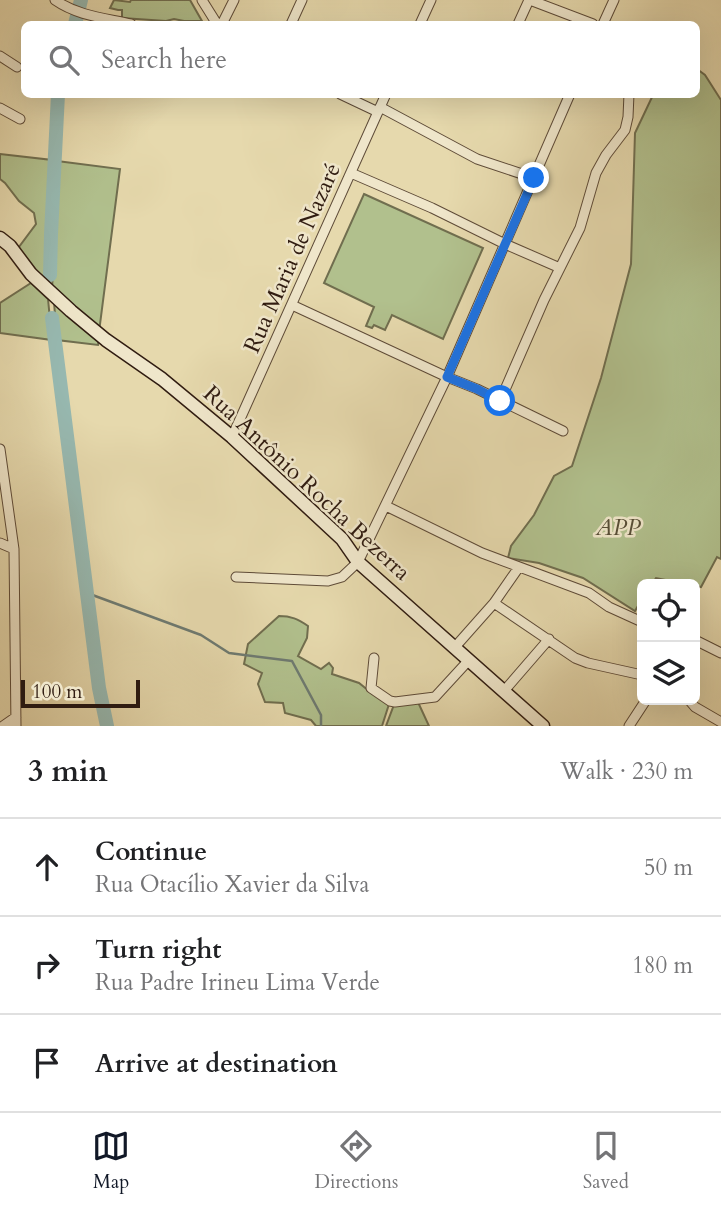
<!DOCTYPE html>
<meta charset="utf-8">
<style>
body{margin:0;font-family:Cardo,serif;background:#f2f2f2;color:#202124}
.controls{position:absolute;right:21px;bottom:21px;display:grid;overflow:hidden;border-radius:10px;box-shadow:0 7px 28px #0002}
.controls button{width:63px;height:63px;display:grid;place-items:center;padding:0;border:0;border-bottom:2px solid #e0e0e0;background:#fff;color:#202124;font:35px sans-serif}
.scale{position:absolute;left:21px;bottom:18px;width:119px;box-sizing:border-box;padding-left:7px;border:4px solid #301c11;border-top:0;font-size:19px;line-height:24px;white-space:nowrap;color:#301c11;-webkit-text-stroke:5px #efe6ca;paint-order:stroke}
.stop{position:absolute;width:21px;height:21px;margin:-16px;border:5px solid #1a73e8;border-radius:50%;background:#fff}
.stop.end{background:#1a73e8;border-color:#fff;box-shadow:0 2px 7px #0008}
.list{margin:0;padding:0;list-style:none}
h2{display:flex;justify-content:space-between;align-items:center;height:91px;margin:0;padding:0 28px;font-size:30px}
h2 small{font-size:23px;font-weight:400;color:#757577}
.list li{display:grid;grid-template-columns:46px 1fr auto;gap:21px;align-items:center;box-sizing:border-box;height:98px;padding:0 28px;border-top:2px solid #e0e0e0}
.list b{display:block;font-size:26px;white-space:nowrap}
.list p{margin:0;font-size:23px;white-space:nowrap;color:#757577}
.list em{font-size:23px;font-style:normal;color:#757577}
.icon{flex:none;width:38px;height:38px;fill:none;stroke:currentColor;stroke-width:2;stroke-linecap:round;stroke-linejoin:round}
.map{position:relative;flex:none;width:721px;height:726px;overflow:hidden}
.search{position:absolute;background:#fff;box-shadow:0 7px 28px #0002;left:21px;right:21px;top:21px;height:77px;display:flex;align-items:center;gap:18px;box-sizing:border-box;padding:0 24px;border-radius:10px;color:#757577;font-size:26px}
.sheet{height:385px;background:#fff}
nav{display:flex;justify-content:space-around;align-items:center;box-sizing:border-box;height:98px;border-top:2px solid #e0e0e0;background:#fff;font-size:19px;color:#757577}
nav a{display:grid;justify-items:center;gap:4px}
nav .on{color:#111827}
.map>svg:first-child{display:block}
</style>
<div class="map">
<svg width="721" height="726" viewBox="0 0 721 726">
<rect width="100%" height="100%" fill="#e6d9ad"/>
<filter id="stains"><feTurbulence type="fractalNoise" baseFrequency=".00286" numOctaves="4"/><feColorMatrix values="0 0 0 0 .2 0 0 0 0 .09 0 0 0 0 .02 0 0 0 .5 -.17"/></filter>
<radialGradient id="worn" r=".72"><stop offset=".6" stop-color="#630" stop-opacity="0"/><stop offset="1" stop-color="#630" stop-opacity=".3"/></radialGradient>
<!-- green -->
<path fill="#b1c08d" stroke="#706e4f" stroke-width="2" d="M114,0L130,2L131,0H190L202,21H184L174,19L166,21L122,18V10H118L110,8Z
M697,69L705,75L721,100V559L717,557L701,587L656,578L652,584H642V599L635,611L583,578L539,563L508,558L511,546L534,515L554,476L572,466L601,378L631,264L635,133L653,95L696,94Z
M0,154L52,160L49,288L16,251L36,224L34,213L19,201L5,183L0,179Z
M57,161L120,169L99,332L52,292Z
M364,194L483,248L443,339L392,315L385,330L374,325L372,328L366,326L374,307L324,283Z
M31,283L48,299L52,340L0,333V303Z
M54,302L99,337L98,345L57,340Z
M279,616C291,616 298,619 308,626L307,638L298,656L321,669L329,663L333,668L332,674L359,683L369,691L390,701L382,726H316L311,720L285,713L283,703L265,702L258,684L262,673L244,664L248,644Z
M417,700L429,726H386L395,702Z"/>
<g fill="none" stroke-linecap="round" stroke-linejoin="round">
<!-- stream -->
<path stroke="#6e7a71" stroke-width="2.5" d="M87,593L201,635L229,653L292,661L321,715V726"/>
<!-- river -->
<path stroke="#97b9b1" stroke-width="14" d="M75,24L81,0
M50,275L51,234L58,94
M52,318L99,688L107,726"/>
<!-- street casing -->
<g stroke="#5e4b38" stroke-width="11">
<path id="street" d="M55,0C78,16 105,18 131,24
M202,0L217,24
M530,0L593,24
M222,24L234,0
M291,24L302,0
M420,24L431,0
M518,24L529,0
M603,24L614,0
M0,56L17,67
M340,94L378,112
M380,107L477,159L534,178
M0,108L20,119
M351,173L432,208L505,244L560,268
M292,305L447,377L477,389L563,431
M500,401L544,300L580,228L596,173L606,155L625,130L628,117L629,94
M232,437L386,94
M0,449L14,549L16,726
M386,506L482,553L589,593L609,607L642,622
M0,543L14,549
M236,577L328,581L342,577L358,562L447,377L570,94
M494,603L575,658L588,663L642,675
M695,640L721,653
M455,647L494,603L519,567
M374,658L371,688L390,701L395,702L435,697L469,660
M504,691L549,639
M689,700L695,707L721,722
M3,726L16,717
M629,726L646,700"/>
</g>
<!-- secondary casing -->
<g stroke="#301c11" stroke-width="15">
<path id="secondary" d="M0,238L10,246L31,274L71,311L106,340L162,379L232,437L342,539L358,562L543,726"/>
</g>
<!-- street -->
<use href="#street" stroke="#efe6ca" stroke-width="9"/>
<!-- secondary -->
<use href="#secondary" stroke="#efe6ca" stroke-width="12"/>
</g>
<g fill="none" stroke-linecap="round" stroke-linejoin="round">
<!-- route -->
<path stroke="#1a73e8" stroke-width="9" d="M500,401L477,389L447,377L534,178"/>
</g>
<g text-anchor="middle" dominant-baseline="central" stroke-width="5" stroke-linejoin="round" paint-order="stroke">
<!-- street labels -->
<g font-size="23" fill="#301c11" stroke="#efe6ca">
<text transform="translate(292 258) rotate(-66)">Rua Maria de Nazaré</text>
<text transform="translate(307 483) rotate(43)">Rua Antônio Rocha Bezerra</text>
</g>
<!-- park labels -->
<g font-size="23" font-style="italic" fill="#574d36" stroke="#efe6ca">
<text x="618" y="527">APP</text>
</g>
</g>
<rect width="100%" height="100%" filter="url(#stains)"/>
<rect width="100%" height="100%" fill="url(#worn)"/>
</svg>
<div class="controls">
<button><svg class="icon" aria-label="locate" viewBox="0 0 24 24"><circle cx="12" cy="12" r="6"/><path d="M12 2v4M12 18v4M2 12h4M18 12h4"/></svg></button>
<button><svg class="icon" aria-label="layers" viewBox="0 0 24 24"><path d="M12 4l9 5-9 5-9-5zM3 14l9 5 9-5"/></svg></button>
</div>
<div class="scale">100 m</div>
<div class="stop" style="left:500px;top:401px"></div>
<div class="stop end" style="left:534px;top:178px"></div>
<div class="search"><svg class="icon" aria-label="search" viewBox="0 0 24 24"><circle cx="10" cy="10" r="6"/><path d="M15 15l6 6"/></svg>Search here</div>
</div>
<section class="sheet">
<h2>3 min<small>Walk · 230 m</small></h2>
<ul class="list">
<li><svg class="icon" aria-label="ahead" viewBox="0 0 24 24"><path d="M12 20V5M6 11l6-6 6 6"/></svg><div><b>Continue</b><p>Rua Otacílio Xavier da Silva</p></div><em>50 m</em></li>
<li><svg class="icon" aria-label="right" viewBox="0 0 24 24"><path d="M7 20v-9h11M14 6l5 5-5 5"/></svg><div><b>Turn right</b><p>Rua Padre Irineu Lima Verde</p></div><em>180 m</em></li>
<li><svg class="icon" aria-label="arrive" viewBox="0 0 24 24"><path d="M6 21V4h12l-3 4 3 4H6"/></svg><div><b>Arrive at destination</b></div></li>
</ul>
</section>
<nav>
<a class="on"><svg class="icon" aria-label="map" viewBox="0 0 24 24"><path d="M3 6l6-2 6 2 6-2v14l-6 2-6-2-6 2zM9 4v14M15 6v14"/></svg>Map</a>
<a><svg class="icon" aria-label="directions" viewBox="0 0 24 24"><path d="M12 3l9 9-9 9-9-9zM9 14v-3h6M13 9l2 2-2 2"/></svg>Directions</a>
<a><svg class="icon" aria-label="saved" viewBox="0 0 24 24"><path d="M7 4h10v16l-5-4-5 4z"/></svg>Saved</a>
</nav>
